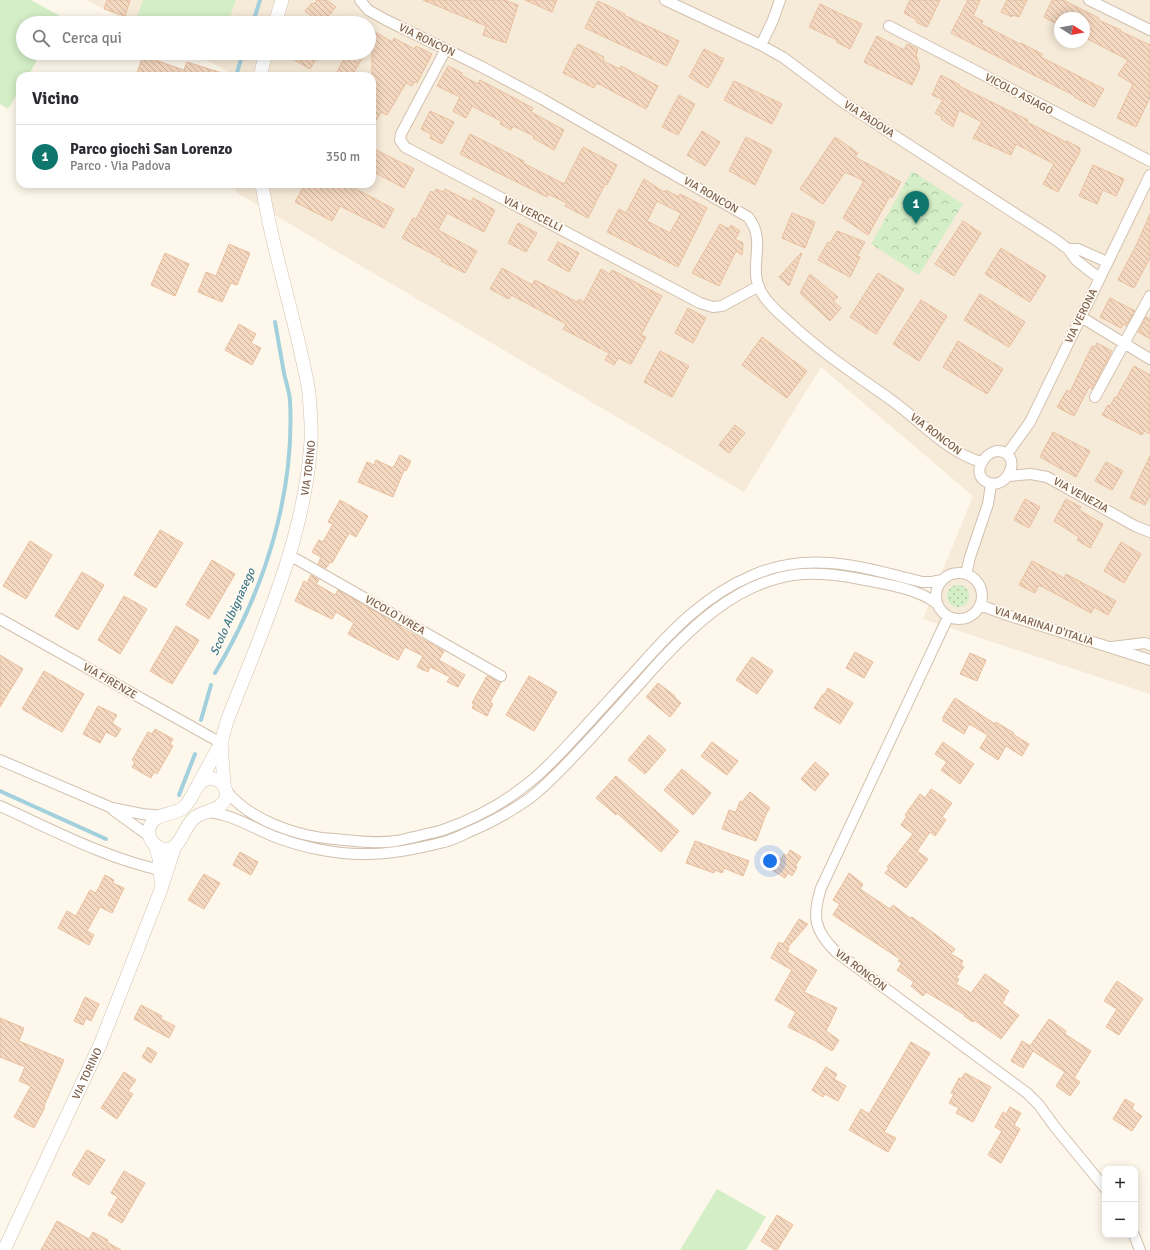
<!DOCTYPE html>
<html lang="it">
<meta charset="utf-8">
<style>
body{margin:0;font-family:Signika,sans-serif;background:#f7f7f7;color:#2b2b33}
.controls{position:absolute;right:12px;bottom:12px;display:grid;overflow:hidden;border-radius:8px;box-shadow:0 2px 10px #0003}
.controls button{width:36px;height:36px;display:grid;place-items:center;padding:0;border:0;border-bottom:1px solid #e1e1e2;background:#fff;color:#2b2b33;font:20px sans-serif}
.compass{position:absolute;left:1054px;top:12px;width:36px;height:36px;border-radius:50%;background:#fff;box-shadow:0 2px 10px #0003;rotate:101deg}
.you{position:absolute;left:770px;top:861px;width:14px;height:14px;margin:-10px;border:3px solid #fff;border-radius:50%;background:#1a73e8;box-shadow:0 0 0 6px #1a73e833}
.badge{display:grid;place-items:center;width:26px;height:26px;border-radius:50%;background:#0f766e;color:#fff;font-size:13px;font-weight:700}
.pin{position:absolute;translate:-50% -33px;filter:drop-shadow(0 1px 2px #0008)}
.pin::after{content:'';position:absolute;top:21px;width:14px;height:12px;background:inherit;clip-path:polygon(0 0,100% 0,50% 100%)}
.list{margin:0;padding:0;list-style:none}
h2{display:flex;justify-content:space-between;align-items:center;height:52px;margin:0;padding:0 16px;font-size:17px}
h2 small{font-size:13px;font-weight:400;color:#7c7c81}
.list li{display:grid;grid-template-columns:26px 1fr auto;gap:12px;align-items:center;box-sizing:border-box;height:64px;padding:0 16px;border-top:1px solid #e1e1e2}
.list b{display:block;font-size:15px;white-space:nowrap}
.list p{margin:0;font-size:13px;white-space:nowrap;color:#7c7c81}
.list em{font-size:13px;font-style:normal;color:#7c7c81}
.icon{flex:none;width:22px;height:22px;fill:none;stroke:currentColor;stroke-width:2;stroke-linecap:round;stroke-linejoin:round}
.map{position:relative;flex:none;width:1150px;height:1250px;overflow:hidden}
.search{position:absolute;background:#fff;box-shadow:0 2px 10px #0003;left:16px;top:16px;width:360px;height:44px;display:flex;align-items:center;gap:10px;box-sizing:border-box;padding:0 14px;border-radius:22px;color:#7c7c81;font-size:15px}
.panel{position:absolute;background:#fff;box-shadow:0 2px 10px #0003;left:16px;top:72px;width:360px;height:116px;border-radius:12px}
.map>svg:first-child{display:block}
</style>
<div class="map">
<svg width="1150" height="1250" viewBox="0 0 1150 1250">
<defs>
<pattern id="grass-dots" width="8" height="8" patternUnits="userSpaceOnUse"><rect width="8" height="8" fill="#d4eec7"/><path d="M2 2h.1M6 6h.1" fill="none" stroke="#b1c4a4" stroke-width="1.8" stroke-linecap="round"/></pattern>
<pattern id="park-crowns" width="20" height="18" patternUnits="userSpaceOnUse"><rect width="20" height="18" fill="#d4eec7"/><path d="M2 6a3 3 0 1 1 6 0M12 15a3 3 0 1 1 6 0" fill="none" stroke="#b1c4a4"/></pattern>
<pattern id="building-back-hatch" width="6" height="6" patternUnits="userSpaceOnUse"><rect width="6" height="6" fill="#f5d8c0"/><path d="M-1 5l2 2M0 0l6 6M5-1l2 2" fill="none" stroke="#cbb29e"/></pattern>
</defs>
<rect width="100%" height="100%" fill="#fef7eb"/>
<!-- residential -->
<path fill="#f6ead8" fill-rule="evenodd" d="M86,0H1150V694L923,619L973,496L821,367L744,492L236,192L235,184H372V76H228V71L192,53H369V23H132ZM1060,18H1084V42H1060Z"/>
<!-- grass -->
<path fill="url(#grass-dots)" d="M947 596a11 11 0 1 1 22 0a11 11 0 1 1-22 0Z"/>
<!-- park -->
<path fill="url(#park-crowns)" d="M912,171L963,204L919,275L871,244Z"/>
<!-- garden -->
<path fill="#d4eec7" d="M0,0H31L62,17L58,23H23V53H41L28,76H20V89L8,109L0,104Z
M143,0H236L228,23H146L136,20Z
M717,1189L766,1217L746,1250H680Z"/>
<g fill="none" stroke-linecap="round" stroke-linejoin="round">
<!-- stream -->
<path stroke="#a2d0dc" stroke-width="4" d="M253,23L260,0
M236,76L243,53
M215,673C264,591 295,496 290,400C289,391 286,382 284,373C281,356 278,339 275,322
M201,720L211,685
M0,791L106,839
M179,795L195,754"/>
</g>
<!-- building -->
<path fill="url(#building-back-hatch)" stroke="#e9c09f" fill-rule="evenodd" d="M107,0H130L125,16L104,9Z
M317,0H327L336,7L322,23H320L305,11L312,3L314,4Z
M423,0H504L518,5L506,43L483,35L486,26Z
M525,0H557L552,12Z
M910,0H940L927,27L916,22L917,20L904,13Z
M968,0H980L973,16L983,21L981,24L1020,44L1021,43L1042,54L1041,57L1104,89L1094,107L1074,97L1075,96L951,33Z
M1007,0H1027L1019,17L1013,15L1012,17L1001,12Z
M1052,0H1063L1099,18L1098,20L1121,30L1120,31L1150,45V97L1136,127L1117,118L1133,84L1118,75L1128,60L1084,37V18H1058L1055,23L1044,17Z
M598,1L625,14L624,15L679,41L667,66L585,28Z
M820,4L862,24L850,49L836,42L837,40L809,27Z
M372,30L392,42L394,38L414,49L416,46L432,54L417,83L414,82L412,86L406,83L387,115L381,112L372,127Z
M877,36L904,50L907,44L918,49L916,55L920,67L912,85L864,62Z
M578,44L604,57L603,61L620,69L621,66L658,86L646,109L597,83L594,88L563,73L575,48H576Z
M704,49L724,59L708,88L689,77Z
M282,53H320L310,69Z
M347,53H365L352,76H335Z
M143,56L184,70L187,62L225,74V76H136Z
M448,66L462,73L461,75L478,84L480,80L533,108L531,112L564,130L554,150L533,138L534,136L513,126L511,130L500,124L501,121L472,106L466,118L453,111L460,97L437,86Z
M941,75L960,85L959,86L1028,120L1027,122L1066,142L1067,141L1080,148V152L1058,192L1043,184L1054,164L1016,144L1011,155L973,138L982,122L959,110L953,127L941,119L942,117L935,113L943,100L932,95Z
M734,81L782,104L772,124L724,100Z
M679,95L695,104L678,135L662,127Z
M430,111L454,122L442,144L430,138L431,134L421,129Z
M702,131L720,142L705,166L687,155Z
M470,134L524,161L523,163L564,184L583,147L617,165L607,185L605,184L588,218L565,206L567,203L548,194L547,197L460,154Z
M746,137L772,150L755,185L729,171Z
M835,137L858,153L855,157L901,182L892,198L890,196L868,235L843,218L864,181L845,172L823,204L800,189Z
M372,148L414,169L404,188L372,171Z
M1093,165L1124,179L1116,196L1103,190L1097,204L1079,196Z
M644,179L664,192L666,190L679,197L680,194L707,208L678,267L607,232L619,209L626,213ZM657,201L681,213L670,233L647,221Z
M305,184H356L354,188L394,209L384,228L340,206L332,221L295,202Z
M436,189L443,192L445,189L471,202L473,198L495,210L484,232L447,213L438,230L477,251L465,273L441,261L442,259L402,238L413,218L416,219L431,191L434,193Z
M792,213L815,222L805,248L782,238Z
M1150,214V258L1134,288L1118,280L1136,246Z
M963,221L981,233L954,276L935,264Z
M518,223L537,233L526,252L508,243Z
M720,224L729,229L731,225L740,231L735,239L743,243L742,255L736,251L719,286L692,273Z
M837,231L865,242L857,256L860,257L850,277L818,260L828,242L830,243Z
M558,242L579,253L569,272L548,260Z
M229,244L250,253L237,285L231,283L222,302L198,292L206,272L216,276Z
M1001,248L1046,276L1030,302L985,274Z
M165,253L189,264L175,296L151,285Z
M801,253H802L789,286L779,277Z
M502,268L532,285L535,280L577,302L579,299L584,302L601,269L610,274L612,270L662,296L641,335L646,337L631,364L618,358L614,365L605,360L609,353L563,329L566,324L511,295L509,299L490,289Z
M878,273L904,289L876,334L850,317Z
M810,274L838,297L833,301L841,308L830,321L800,293Z
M980,294L1025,322L1009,347L964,320Z
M1110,298L1135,311L1126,326L1123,324L1121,328L1100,317Z
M921,300L947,316L919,361L893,344Z
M688,308L706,318L693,343L675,333Z
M1146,317L1150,319V339L1138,332Z
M239,324L256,334L251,343L261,348L252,365L225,350Z
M762,337L807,371L787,398L742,365Z
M958,341L1003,369L987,394L943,367Z
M1097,343L1112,351L1092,389L1089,387L1074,416L1057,407L1067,390L1070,392L1092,346L1095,347Z
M660,351L689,366L672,397L644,382Z
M1134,366L1150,375V434L1144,431L1142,435L1102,415L1108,405L1110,406L1115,397L1116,398Z
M735,425L745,433L729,453L719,445Z
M1053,432L1090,451L1076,477L1040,457Z
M400,455L411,461L406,471L404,470L393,497L358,482L367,462L374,465L376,460L393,468Z
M1150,456V496L1145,505L1130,498Z
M1106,462L1123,471L1112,490L1095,481Z
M1025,499L1040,507L1029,528L1014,520Z
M1066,499L1081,507L1079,510L1103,524L1090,548L1077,540L1079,537L1054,521Z
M340,500L368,516L356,537L349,533L332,563L330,562L326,568L318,564L321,557L312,552L319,540L323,542L333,524L328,522Z
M160,530L183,543L156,588L134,575Z
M30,541L52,555L26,599L3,586Z
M1121,542L1141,554L1124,583L1104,571Z
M212,560L235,574L209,619L186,605Z
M1032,561L1064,578L1066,574L1116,601L1108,615L1094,607L1091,613L1039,585L1035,593L1019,585Z
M82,572L104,585L78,630L55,616Z
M311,575L319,580L316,584L335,595L338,590L401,626L400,627L444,651L439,660L465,675L458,687L447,682L450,677L430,667L428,672L417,667L423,656L405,647L398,660L357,639L348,634L354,623L336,612L332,619L295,601L304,581L307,583Z
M124,596L147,609L120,654L98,640Z
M176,626L199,640L172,684L150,671Z
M855,652L873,662L864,678L846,668Z
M970,653L986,660L977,681L960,674Z
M0,655L23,669L0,707Z
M752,657L773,671L757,694L736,680Z
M44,671L84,694L62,732L22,709Z
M487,676L501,682L490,702L493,704L487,716L472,708L474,704L472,703Z
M529,676L557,692L534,731L506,715Z
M658,683L675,696V698L681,703L670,717L646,697Z
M828,688L853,703L840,724L814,708L823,694L824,695Z
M955,698L995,724L996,722L1014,733L1013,734L1029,744L1022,756L1006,746L998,760L980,748L988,735L969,724L964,734L943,721V717Z
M98,706L117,715L112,723L121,729L116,737L106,732L100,743L83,734Z
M155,729L173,739L170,744L173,746L157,774L154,772L151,778L132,767L135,762L132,760L148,732L152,734Z
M649,735L666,750L645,774L628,760Z
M712,742L738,761L727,775L701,756Z
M943,742L974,764L960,784L941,770L947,762L935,754Z
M815,762L829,774L815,791L801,779Z
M682,769L711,793L693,815L664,790Z
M616,776L679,831L661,852L617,813L616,815L596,798Z
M931,789L952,803L942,817L946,820L935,836L930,832L917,851L928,859L906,888L885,873L889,868L887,867L913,834L901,825L907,816L905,815L920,794L925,798Z
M750,792L770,808L766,814L756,841L722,829L729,810L736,812L740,801L742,802Z
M695,841L749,861L743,876L724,868L722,873L715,870L714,873L686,863Z
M790,850L801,857L795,866L797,867L792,876L788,873L785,878L767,867L775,855L781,859L784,854L787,856Z
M240,852L258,862L251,875L233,865Z
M849,873L863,884L860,889L890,909L893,905L910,918L912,917L955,949L951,954L963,961L961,964L964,967L956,978L959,979L956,984L971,993L985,974L1009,991L1004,998L1005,999L1002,1003L1019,1015L1001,1039L974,1020L973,1022L964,1016L965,1015L926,992L923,996L911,986L914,982L897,970L902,963L898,961L900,959L833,915L840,904L833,900Z
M204,874L220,883L204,909L188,900Z
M105,875L114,880L113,883L124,888L112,913L100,907L87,931L94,935L89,945L58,928L67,911L76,916L90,890L96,893Z
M799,919L808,924L788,947L789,948L787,952L817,970L804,992L837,1008L826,1031L839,1040L832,1051L816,1041L788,1027L796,1012L775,1000L792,970L771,958L779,942L783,944Z
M1117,981L1143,999L1119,1035L1106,1027L1117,1009L1104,1001Z
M85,997L99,1004L91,1021L86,1018L83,1025L74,1021Z
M141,1005L162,1016L161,1019L175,1026L169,1038L134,1019Z
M0,1018L24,1028L19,1041L64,1060L44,1106L45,1107L34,1128L14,1117L31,1086L19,1081L25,1067L0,1057Z
M1049,1019L1066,1031L1065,1034L1091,1051L1074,1078L1080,1082L1070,1096L1056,1086L1065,1072L1033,1051L1023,1068L1011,1061L1022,1041L1030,1046Z
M911,1042L930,1053L884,1132L896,1138L888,1152L849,1130L861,1109L869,1114Z
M148,1047L157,1053L151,1063L142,1057Z
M826,1067L837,1074L834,1079L846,1086L838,1101L825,1094L823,1097L812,1090Z
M124,1072L136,1080L128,1091L133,1094L117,1119L101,1108Z
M965,1073L991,1087L973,1122L956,1113L959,1108L949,1103L954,1094L951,1093L959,1078L961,1079Z
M1125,1099L1134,1104L1132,1109L1142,1116L1132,1131L1113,1119Z
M1010,1107L1021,1113L1014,1125L1020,1129L1001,1163L988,1155L1002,1131L995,1127L1003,1112L1006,1114Z
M87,1150L105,1160L89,1185L72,1175Z
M124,1171L145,1183L122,1223L108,1215L118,1197L111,1193Z
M777,1215L793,1225L777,1250H775L761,1241Z
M57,1221L89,1239L93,1232L108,1240L107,1242L121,1250H41Z"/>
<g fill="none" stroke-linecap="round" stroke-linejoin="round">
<!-- minor casing -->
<g stroke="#d2c0ae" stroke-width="12">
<path id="minor" d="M360,0L368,10L386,20L482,67L542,99L748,217C769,243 745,268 763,295C770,306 780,314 790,323C822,353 859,377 894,402C922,423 948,452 981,462
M665,0L761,45L784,58L844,103L1056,240L1068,249L1076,260L1091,272L1100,278
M1089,0L1150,30
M889,26L1150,161
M761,45L773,20L780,0
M446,49L401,134L400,140L405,147L700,303L713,307L722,306L759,286
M1068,249H1078L1107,262
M1081,317L1150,359
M1095,397L1150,296
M996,451C1026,451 1007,495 985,481C972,472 984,454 996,451Z
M1007,454L1030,422L1150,175
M1008,476L1031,474L1047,477L1135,526L1150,532
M289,556L298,560L501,676
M936 596a23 23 0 1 1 46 0a23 23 0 1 1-46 0Z
M966,574L970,557L988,504L991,484
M980,605L1007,615L1150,660
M948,617L821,888C812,917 814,930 836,952L1027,1093L1039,1105L1055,1127L1105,1188
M0,619L221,743
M1112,647L1145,643L1150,645
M0,760L112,808L142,814L163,816
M226,790C248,820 299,837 334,839C354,841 376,844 396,841C402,840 409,838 415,837C425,834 434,833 443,830C471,820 499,806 522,788C544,772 562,751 581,731C601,709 621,687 641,665C673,629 706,595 751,576C809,550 863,567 922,582H932L942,580
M0,806C51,829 105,858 160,870
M113,810L149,836
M207,812C233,814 254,829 278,838C302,847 335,854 361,854C388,855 417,849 444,842C453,840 462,835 471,831C492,822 512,811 530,798C552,781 571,759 590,739C611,716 632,693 652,670C690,628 735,584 793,575C815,572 839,575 860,579C885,584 916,588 936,603
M1134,1235L1140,1250"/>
</g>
<!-- tertiary casing -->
<g stroke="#d2c0ae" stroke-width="14">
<g id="tertiary">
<path d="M275,23L282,0"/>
<path d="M260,76L266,53"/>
<path d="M221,743L224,785"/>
<path d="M209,778C220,779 225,784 227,795C221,814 205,808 193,819C185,827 180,845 172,848C155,854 141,833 154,820C160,814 173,814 182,809C194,800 194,782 209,778Z"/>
<path id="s1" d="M199,783L221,743L227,721C262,631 305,539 311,441C312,426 310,409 309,393C307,378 303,363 300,349C288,294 270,240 262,184"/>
<path d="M155,845L159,858L161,881"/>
<path id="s2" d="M4,1250L100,1045L160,892L175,846"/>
</g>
</g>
<!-- minor -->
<use href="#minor" stroke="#fff" stroke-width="10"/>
<!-- tertiary -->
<use href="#tertiary" stroke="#fff" stroke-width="13"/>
</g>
<g text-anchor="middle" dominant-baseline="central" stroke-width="3.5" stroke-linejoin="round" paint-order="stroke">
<!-- street labels -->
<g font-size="11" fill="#7c5f4b" stroke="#fffbf2">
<text transform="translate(427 40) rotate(26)">VIA RONCON</text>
<text transform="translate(1019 94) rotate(28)">VICOLO ASIAGO</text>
<text transform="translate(869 119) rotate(33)">VIA PADOVA</text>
<text transform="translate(711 195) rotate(30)">VIA RONCON</text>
<text transform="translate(533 214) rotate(27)">VIA VERCELLI</text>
<text transform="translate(1081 316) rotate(-64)">VIA VERONA</text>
<text transform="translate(936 434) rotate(37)">VIA RONCON</text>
<text stroke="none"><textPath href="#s1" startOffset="335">VIA TORINO</textPath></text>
<text transform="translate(1081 495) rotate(29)">VIA VENEZIA</text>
<text transform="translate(395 615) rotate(30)">VICOLO IVREA</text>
<text transform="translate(1044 626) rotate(18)">VIA MARINAI D'ITALIA</text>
<text transform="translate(110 681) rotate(30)">VIA FIRENZE</text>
<text transform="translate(861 970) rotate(37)">VIA RONCON</text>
<text stroke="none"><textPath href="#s2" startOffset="195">VIA TORINO</textPath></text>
</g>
<!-- water labels -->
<g font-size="12" font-style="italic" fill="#3f7889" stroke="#fffbf2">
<text transform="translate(233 612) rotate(-66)">Scolo Albignasego</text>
</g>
</g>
</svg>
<div class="controls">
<button>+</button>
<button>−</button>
</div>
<svg class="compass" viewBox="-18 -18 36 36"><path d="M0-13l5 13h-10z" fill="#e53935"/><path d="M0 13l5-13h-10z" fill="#7c7c81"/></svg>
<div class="you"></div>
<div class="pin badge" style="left:916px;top:224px">1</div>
<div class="search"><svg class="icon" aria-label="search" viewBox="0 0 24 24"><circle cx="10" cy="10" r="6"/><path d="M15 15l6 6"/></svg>Cerca qui</div>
<section class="panel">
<h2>Vicino<small></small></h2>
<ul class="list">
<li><span class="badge">1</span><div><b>Parco giochi San Lorenzo</b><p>Parco · Via Padova</p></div><em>350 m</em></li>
</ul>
</section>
</div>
